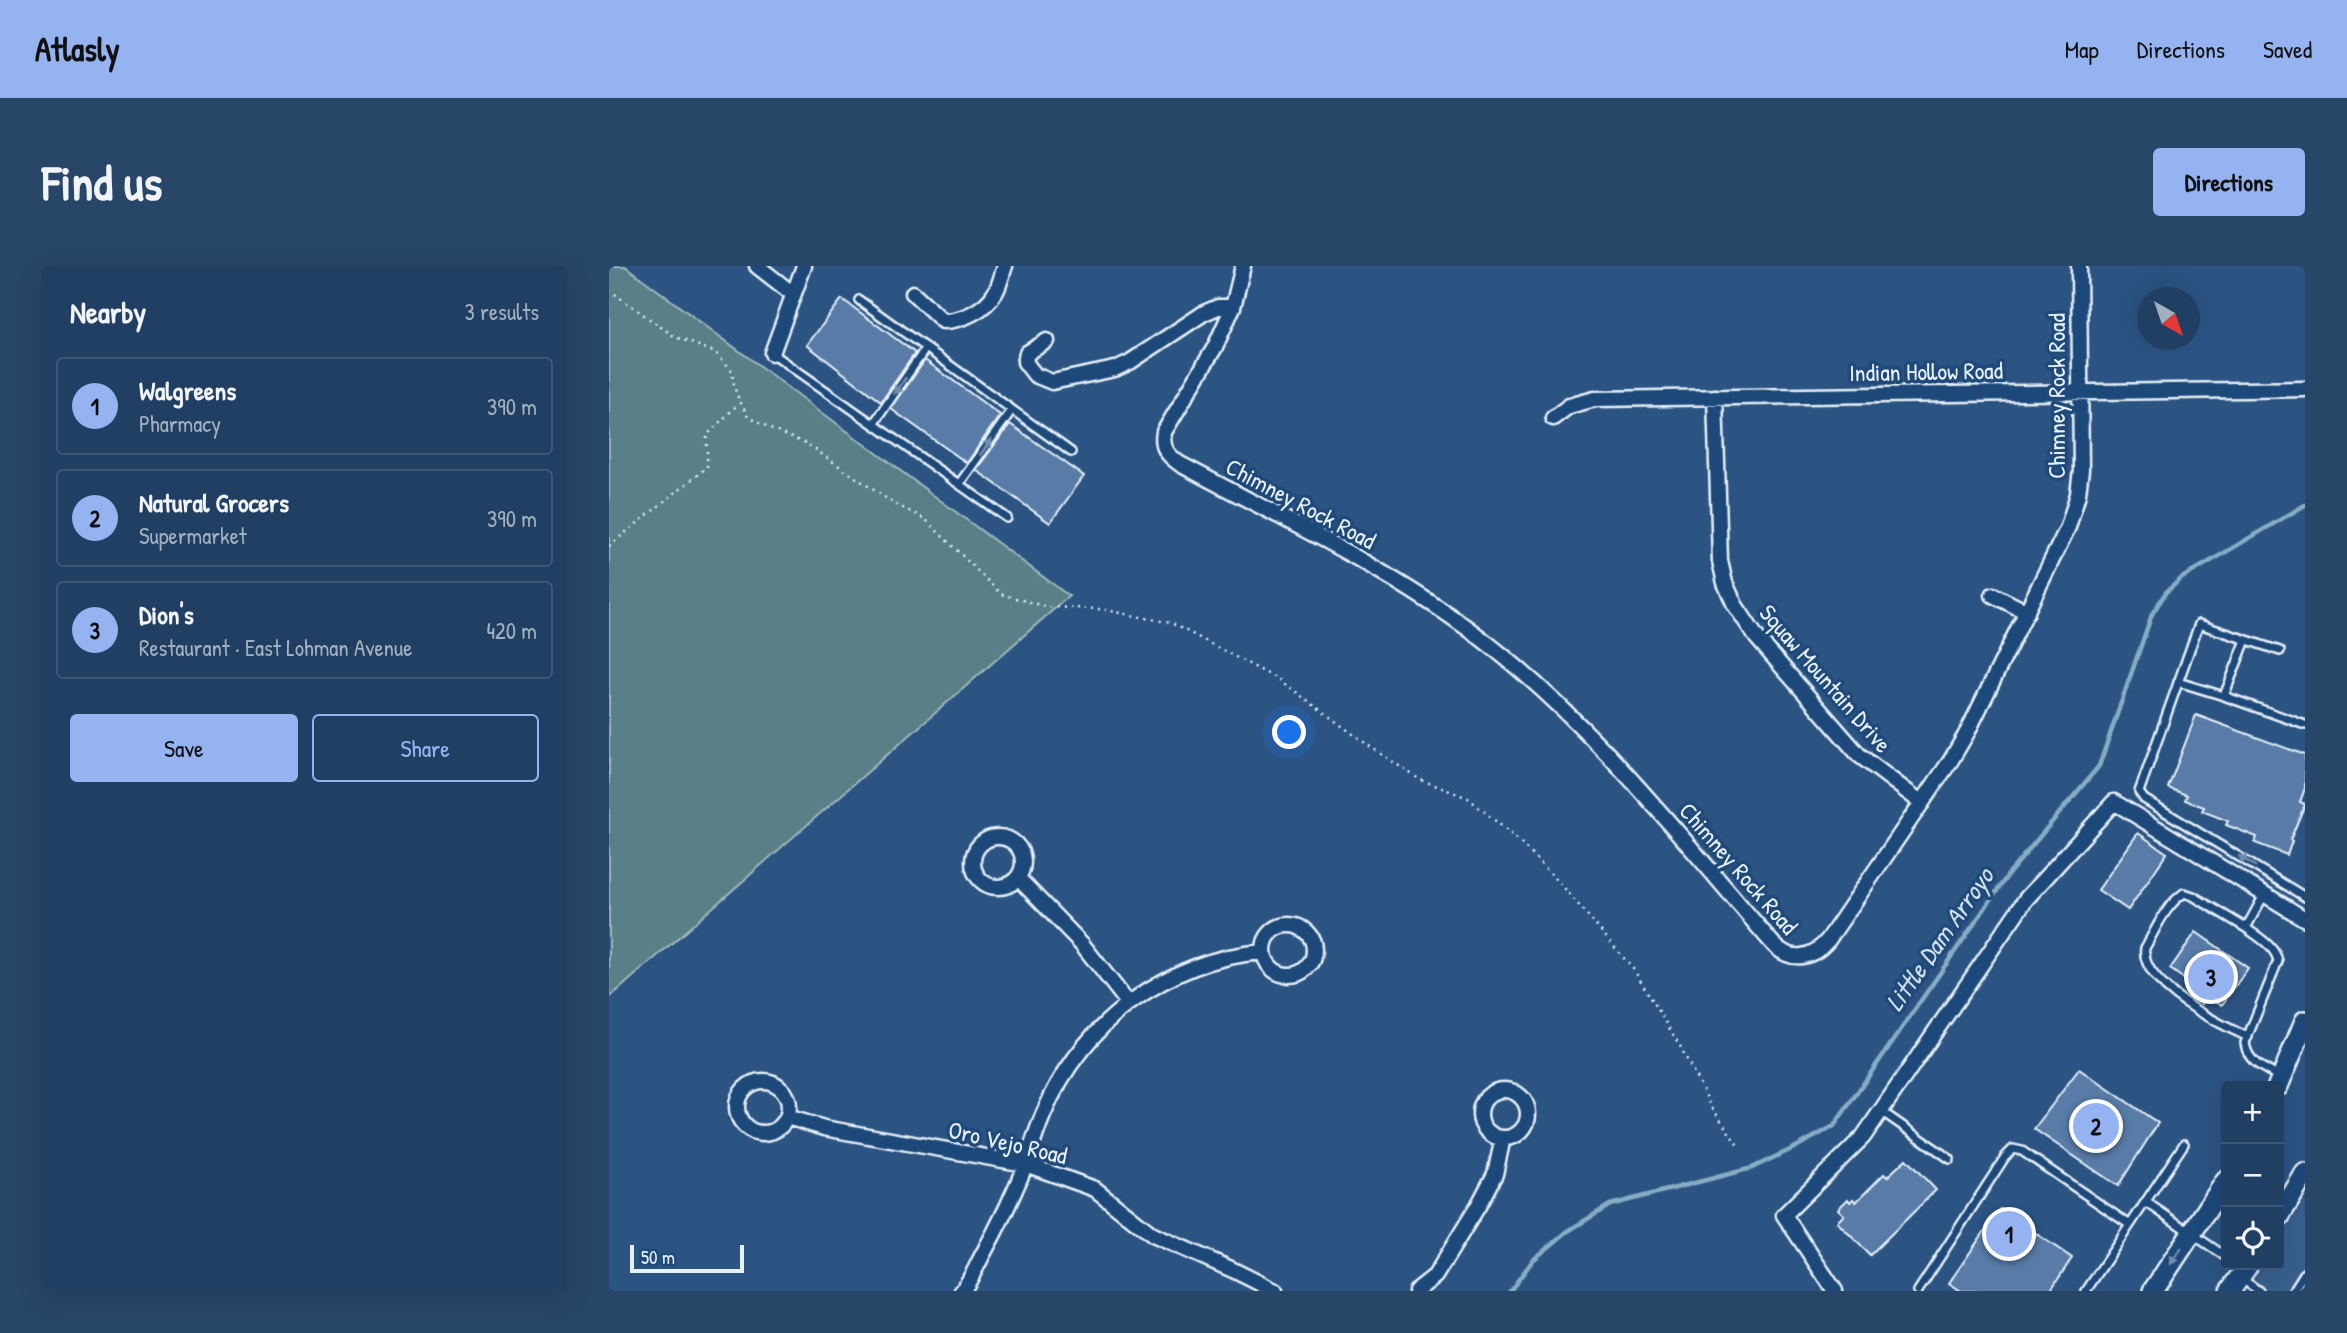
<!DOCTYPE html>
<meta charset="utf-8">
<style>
body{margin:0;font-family:"Patrick Hand",sans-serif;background:#284668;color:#f1f3f6}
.controls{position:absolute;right:21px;bottom:21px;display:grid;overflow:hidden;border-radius:7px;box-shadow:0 7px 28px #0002}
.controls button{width:63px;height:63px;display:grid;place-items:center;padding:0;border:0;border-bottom:2px solid #3d5877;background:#203f62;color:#f1f3f6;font:35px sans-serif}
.compass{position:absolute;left:1528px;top:21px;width:63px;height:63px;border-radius:50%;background:#203f62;box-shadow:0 7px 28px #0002;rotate:140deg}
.scale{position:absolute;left:21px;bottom:18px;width:114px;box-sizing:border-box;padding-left:7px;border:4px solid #e8f1f8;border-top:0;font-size:19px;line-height:24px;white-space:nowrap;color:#e8f1f8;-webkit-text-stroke:5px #1f4a7a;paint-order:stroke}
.you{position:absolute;left:681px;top:467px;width:24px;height:24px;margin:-18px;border:5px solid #fff;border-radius:50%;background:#1a73e8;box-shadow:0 0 0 10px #1a73e833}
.badge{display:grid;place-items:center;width:46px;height:46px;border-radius:50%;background:#95b2f1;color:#111;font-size:23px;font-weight:700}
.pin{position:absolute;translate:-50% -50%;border:4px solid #fff;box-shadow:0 2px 7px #0006}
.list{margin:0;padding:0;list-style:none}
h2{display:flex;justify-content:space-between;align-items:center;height:91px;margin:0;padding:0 28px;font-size:30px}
h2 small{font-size:23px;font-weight:400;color:#a2afbe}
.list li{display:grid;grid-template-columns:46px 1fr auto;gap:21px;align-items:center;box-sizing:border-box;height:98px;margin:0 14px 14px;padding:0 14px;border:2px solid #3d5877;border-radius:7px}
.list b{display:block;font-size:26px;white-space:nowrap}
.list p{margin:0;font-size:23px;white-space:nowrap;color:#a2afbe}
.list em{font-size:23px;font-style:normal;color:#a2afbe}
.actions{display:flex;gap:14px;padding:21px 28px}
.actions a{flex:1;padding:16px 0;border:2px solid #95b2f1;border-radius:7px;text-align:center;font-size:24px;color:#95b2f1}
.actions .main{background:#95b2f1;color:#111}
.icon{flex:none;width:38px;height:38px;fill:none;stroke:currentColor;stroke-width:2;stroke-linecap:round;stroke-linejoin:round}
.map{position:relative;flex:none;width:1696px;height:1025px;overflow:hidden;border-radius:7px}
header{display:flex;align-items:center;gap:42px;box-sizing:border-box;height:98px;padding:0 35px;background:#95b2f1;color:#111}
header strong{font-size:33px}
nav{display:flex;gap:38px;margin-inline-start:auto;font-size:24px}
.intro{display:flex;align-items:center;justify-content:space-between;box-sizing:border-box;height:168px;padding:0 42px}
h1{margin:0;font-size:49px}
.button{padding:18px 32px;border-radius:7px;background:#95b2f1;color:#111;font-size:24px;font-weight:700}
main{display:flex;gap:42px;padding:0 42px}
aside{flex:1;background:#203f62;border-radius:7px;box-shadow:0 7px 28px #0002}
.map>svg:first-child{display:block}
</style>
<header>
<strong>Atlasly</strong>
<nav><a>Map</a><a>Directions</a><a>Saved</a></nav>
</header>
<div class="intro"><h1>Find us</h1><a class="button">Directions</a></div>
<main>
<aside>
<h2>Nearby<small>3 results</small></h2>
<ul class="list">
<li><span class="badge">1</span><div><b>Walgreens</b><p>Pharmacy</p></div><em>390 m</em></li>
<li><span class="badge">2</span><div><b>Natural Grocers</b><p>Supermarket</p></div><em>390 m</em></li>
<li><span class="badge">3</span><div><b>Dion's</b><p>Restaurant · East Lohman Avenue</p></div><em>420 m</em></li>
</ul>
<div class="actions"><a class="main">Save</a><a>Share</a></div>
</aside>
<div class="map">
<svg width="1696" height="1025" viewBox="0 0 1696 1025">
<rect width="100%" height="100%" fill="#2b5483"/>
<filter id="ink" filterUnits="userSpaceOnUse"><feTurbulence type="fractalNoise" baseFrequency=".0143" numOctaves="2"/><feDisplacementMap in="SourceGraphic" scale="14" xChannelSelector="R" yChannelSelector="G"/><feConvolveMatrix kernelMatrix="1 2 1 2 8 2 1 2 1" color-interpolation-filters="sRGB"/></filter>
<g filter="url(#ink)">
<!-- built -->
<path fill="#39608e" d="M1696,935V1025H1638L1655,999H1670V976Z"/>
<!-- green -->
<path fill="#588086" stroke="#a0b8bf" stroke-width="2" d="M0,0H16L460,330L0,732Z"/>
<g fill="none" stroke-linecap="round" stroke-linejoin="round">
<!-- stream -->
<path stroke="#87acc4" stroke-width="4.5" d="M901,1025L924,994L959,965L1001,939L1143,902L1185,882L1225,860L1401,606L1490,500L1543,348L1557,326L1573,312L1696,239"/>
</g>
<!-- building -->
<path fill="#597ba7" stroke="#e8f1f8" stroke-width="2" d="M233,33L306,87L272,136L198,79Z
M316,94L391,149L358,197L282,143Z
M401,158L475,210L441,257L367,204Z
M1587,449L1696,489V522L1691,536L1696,538L1681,574L1683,575L1678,589L1646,577L1648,571L1617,559L1619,555L1593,545L1595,541L1576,534L1578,529L1559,522Z
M1529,567L1558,587L1519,644L1489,624Z
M1587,666L1639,702L1613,739L1599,730L1593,738L1579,729L1585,720L1561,703Z
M1470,803L1549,857L1509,920L1425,863Z
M1297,893L1327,924L1261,989L1228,956L1235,949L1229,943L1239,933L1241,936L1244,933L1247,936L1275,908L1278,911Z
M1391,943L1463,992L1441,1025H1352L1340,1017Z"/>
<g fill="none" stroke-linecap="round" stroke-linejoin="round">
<!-- lane casing -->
<g stroke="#e8f1f8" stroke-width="12">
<path id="lane" d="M250,34L462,186
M163,87L398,252
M265,157L317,82
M350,218L403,144
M1671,385L1590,358L1530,526L1535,533L1696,631
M1569,416L1615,430L1637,374
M1615,430L1696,459
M1655,629L1637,662C1649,671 1666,680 1669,695L1636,777C1639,797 1654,802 1671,811
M1637,662L1584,630L1575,627C1556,640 1547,663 1536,682C1530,718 1610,758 1639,771
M1272,845L1341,893
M1537,936L1617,991
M1633,1013L1650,1025
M1309,1025L1396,891L1404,883L1413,885L1521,959
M1477,1025L1575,878
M1684,1025L1696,1006"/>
</g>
<!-- street casing -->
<g stroke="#e8f1f8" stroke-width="19">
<path id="street" d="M148,0L184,28
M634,0L624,41L606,81L555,166C552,181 558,189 571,198C672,252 777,301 869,370C984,457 1072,572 1165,679C1183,697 1204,692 1219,674L1342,494L1359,465L1459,261L1469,228L1472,204L1470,0
M304,27L334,55C353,55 376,44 386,27C391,19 393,8 396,0
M438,75L418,87L416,96L426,109L443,116L506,103L521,96L595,47L609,41H624
M163,87L195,0
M1106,131L1111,295L1116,317L1126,339L1148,372L1250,489L1313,537
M944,152L960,140L986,133L1696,123
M1384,329L1418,346
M364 596a25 25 0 1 1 50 0a25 25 0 1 1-50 0Z
M409,612L473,678L519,737
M655 684a25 25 0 1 1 50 0a25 25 0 1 1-50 0Z
M128 841a26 26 0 1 1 52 0a26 26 0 1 1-52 0Z
M871 848a24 24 0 1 1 48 0a24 24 0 1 1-48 0Z
M178,851L215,862L416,898L486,923L544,969L624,1004L666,1025
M353,1025C362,1014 367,1001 374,988C390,959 405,928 417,897C423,880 428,863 435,847C473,757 558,693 655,686
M807,1025L826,1010L869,940L886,908L894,872
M1226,1025L1175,949L1254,871L1417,633L1505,536L1696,653"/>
</g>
<!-- secondary casing -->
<g stroke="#e8f1f8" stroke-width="24">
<path id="secondary" d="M1669,820L1696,755
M1670,951L1696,908
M1544,1025L1617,915
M1621,1025L1639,999"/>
</g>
<!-- path -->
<path stroke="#e8f1f8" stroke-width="2.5" stroke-dasharray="2 5" stroke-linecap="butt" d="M0,24L66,71L106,86L122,103L127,127L139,151L163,164L198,178L284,237L316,253L392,328L438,341L492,343L562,357L672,415L763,482L810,513L859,532L908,573L950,616L1025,704L1071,780L1102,840L1130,881
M0,280L98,201V169L130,137"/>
<!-- lane -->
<use href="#lane" stroke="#1f4a7a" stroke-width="7"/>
<!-- street -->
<use href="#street" stroke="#1f4a7a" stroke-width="14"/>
<!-- secondary -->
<use href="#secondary" stroke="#1f4a7a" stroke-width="19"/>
</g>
<!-- one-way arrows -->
<defs><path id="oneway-solid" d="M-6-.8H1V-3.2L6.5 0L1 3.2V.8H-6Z" transform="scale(1.75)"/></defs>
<g fill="#6f8dac">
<use href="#oneway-solid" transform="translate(291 120) rotate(125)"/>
<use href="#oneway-solid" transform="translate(377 181) rotate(-54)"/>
<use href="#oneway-solid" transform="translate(1638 595) rotate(-148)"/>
<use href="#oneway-solid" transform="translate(1567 990) rotate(124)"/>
</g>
</g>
<g text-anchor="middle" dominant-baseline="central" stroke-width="7" stroke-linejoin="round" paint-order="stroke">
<!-- street labels -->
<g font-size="24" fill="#e8f1f8" stroke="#1f4a7a">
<text transform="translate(1317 105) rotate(-1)">Indian Hollow Road</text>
<text transform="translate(1447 130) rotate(-90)">Chimney Rock Road</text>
<text transform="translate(692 237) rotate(28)">Chimney Rock Road</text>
<text transform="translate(1217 412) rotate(49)">Squaw Mountain Drive</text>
<text transform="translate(1130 602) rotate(49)">Chimney Rock Road</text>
<text transform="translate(399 876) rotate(13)">Oro Vejo Road</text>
</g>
<!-- water labels -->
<g font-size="26" font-style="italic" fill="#d0e0eb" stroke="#1f4a7a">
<text transform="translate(1330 673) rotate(-55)">Little Dam Arroyo</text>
</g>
</g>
</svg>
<div class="controls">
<button>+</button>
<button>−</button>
<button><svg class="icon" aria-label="locate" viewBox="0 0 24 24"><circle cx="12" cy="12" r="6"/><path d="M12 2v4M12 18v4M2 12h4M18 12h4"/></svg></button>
</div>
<svg class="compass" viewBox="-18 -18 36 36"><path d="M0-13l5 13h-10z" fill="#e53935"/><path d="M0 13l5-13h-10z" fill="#a2afbe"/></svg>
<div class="scale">50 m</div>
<div class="you"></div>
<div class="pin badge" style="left:1400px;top:968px">1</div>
<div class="pin badge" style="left:1487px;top:860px">2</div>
<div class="pin badge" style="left:1602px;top:711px">3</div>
</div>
</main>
